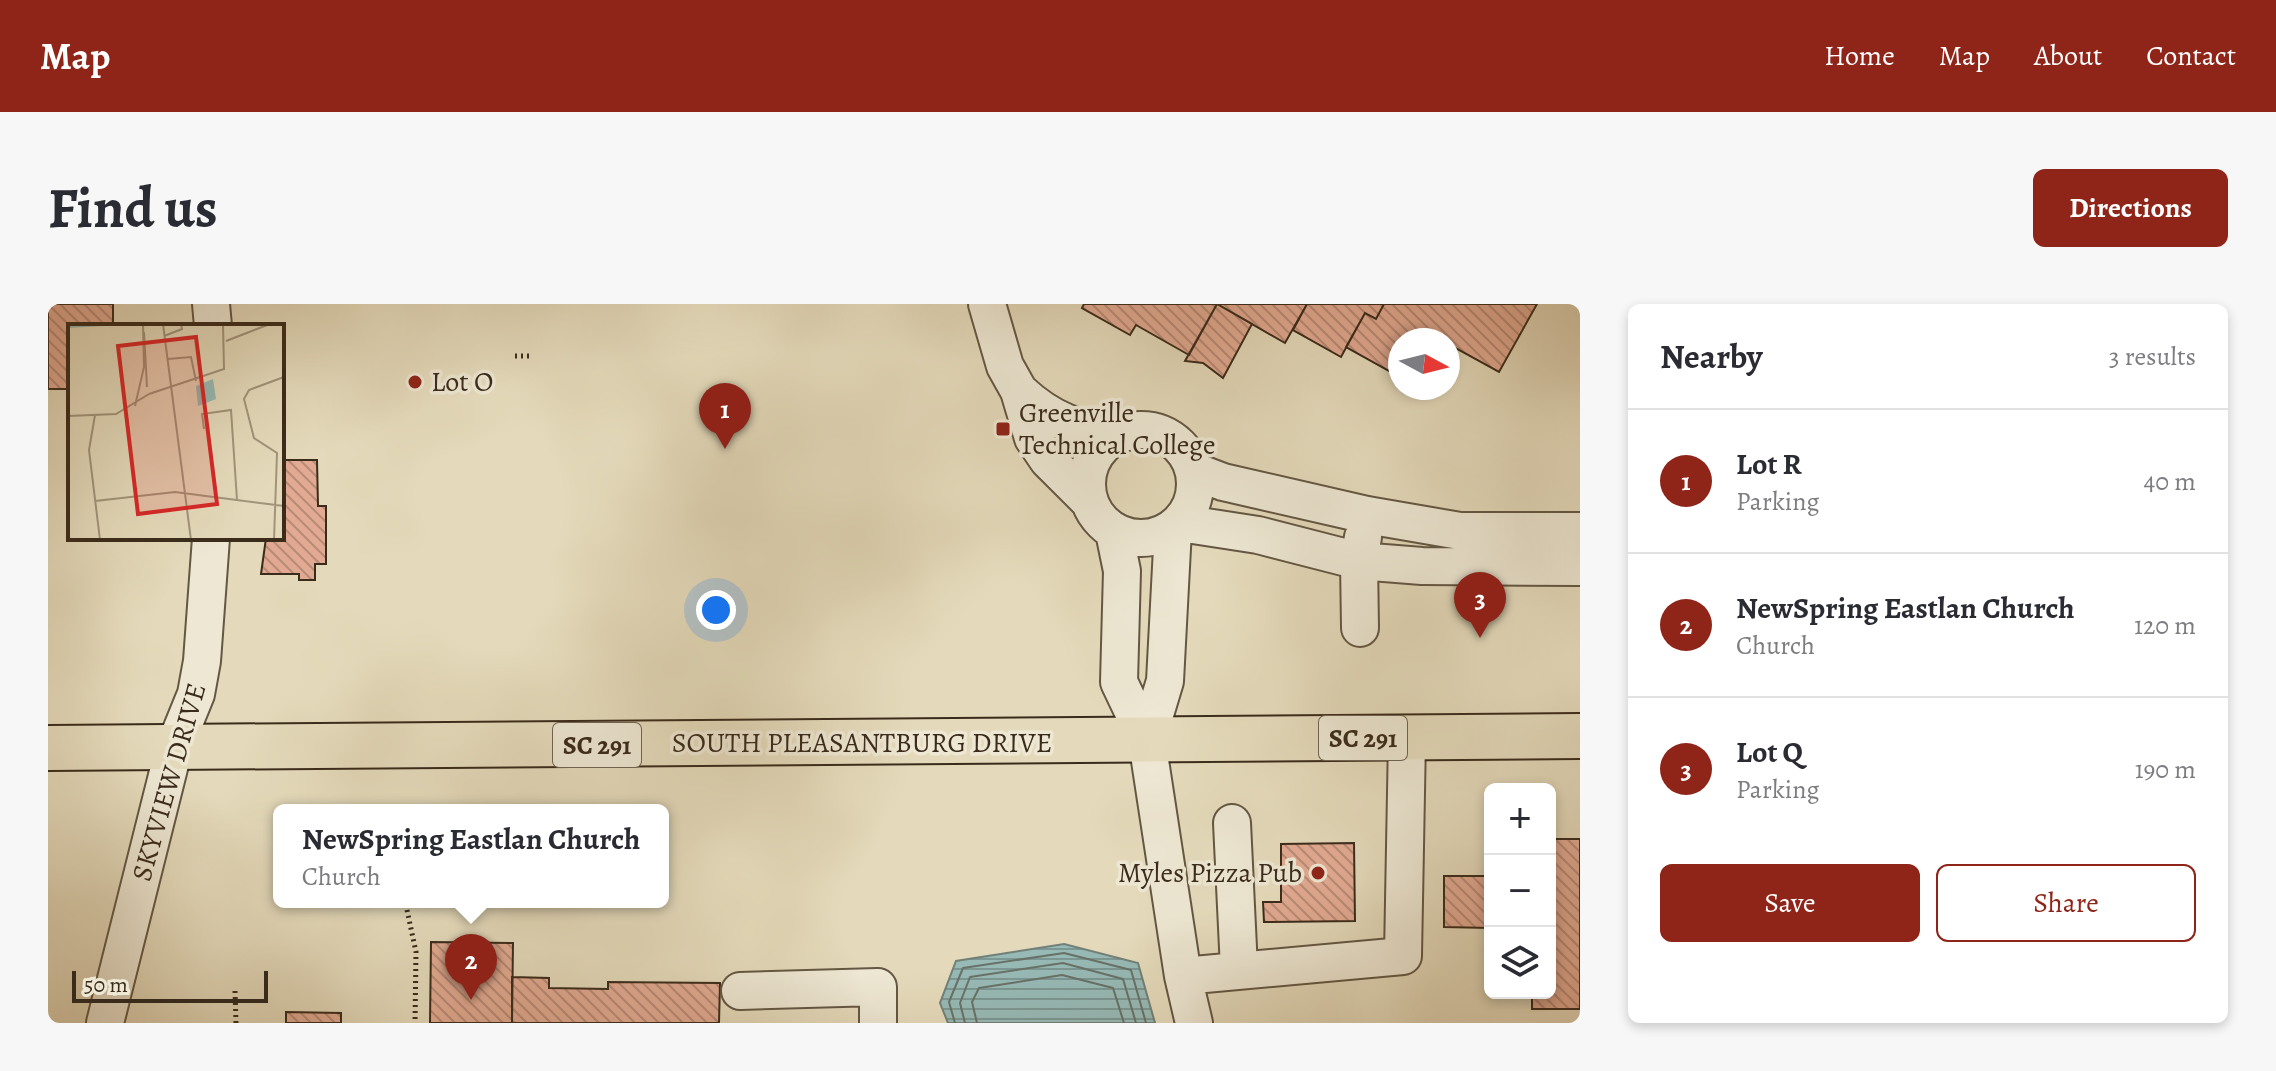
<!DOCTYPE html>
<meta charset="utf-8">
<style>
body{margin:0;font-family:Alegreya,serif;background:#f7f7f7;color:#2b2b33}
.controls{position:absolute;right:24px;bottom:24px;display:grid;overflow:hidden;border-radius:12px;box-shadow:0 4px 12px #0003}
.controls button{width:72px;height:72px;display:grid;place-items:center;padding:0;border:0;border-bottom:2px solid #e1e1e2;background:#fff;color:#2b2b33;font:40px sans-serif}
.compass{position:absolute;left:1340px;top:24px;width:72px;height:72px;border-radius:50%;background:#fff;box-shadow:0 4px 12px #0003;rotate:97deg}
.scale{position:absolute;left:24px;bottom:20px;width:196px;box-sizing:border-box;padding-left:8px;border:4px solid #3a2b1b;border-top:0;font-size:22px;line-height:28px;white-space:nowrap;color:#3a2b1b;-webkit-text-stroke:6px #ede7d3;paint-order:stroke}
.you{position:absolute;left:668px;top:306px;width:28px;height:28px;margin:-20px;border:6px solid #fff;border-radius:50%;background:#1a73e8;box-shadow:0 0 0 12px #1a73e833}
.badge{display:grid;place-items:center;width:52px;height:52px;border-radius:50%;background:#8f2418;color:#fff;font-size:26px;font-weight:700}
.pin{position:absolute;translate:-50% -66px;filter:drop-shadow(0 2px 4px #0008)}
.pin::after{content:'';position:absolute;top:42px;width:28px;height:24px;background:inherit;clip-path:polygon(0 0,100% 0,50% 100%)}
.popup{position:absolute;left:225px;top:500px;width:396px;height:104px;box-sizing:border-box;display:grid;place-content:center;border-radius:12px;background:#fff;filter:drop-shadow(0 2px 6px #0005);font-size:26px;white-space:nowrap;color:#7c7c81}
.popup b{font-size:30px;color:#2b2b33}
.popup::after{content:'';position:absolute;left:50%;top:100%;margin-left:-16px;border:16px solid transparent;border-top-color:#fff}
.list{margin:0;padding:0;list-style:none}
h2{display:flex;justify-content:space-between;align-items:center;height:104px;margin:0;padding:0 32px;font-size:34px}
h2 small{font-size:26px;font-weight:400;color:#7c7c81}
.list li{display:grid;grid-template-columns:52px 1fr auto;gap:24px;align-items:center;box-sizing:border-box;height:144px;padding:0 32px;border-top:2px solid #e1e1e2}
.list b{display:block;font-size:30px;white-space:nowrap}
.list p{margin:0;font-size:26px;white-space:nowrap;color:#7c7c81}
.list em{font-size:26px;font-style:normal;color:#7c7c81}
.actions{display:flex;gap:16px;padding:24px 32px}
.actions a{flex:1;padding:18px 0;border:2px solid #8f2418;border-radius:12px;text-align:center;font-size:28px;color:#8f2418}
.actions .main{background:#8f2418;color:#fff}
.icon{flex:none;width:44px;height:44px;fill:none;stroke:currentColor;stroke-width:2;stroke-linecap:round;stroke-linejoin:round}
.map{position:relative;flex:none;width:1532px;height:719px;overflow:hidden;border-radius:12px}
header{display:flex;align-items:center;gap:48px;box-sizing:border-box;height:112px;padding:0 40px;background:#8f2418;color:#fff}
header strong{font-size:38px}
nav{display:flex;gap:44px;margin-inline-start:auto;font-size:28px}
.intro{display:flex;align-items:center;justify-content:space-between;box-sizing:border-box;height:192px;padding:0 48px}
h1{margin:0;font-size:56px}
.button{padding:20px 36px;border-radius:12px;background:#8f2418;color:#fff;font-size:28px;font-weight:700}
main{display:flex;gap:48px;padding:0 48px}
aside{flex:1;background:#fff;border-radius:12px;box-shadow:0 4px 12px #0003}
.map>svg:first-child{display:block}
</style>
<header>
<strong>Map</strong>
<nav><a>Home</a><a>Map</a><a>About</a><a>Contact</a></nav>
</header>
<div class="intro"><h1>Find us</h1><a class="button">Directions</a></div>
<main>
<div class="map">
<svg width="1532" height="719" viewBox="0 0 1532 719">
<defs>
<pattern id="water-rules" width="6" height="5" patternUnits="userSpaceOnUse" patternTransform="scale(2)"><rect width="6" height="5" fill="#97bab6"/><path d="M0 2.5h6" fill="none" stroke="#7c9793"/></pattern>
<pattern id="building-back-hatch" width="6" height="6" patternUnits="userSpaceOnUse" patternTransform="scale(2)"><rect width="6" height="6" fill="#e2aa92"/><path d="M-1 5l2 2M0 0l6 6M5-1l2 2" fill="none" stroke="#b88b76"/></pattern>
</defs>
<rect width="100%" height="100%" fill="#e4dabb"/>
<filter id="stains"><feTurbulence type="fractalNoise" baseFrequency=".0025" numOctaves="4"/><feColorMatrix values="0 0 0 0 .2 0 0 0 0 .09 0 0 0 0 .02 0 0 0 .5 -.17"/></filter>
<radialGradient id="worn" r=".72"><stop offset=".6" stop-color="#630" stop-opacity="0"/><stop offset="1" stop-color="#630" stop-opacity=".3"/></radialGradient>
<!-- water -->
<path fill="url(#water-rules)" stroke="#728178" stroke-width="2" d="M1016,640L1090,659L1107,719H900L892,699L908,657Z"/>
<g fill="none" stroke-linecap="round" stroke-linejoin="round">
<!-- shore -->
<path stroke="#687268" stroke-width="2" d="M907,719L901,698L915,664L1016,649L1083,666L1098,719
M917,719L912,699L922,673L1015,659L1075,675L1088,719
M929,719L924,698L931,684L1014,671L1065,684L1076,719"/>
</g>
<!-- building -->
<path fill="url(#building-back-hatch)" stroke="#3a2b1b" stroke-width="2" d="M0,0H65V22H22V85H0Z
M1036,0H1259L1237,39L1169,0L1141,51L1088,21L1082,31L1034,4Z
M1169,0L1204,20L1175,74L1155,59L1137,57Z
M1259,0H1336L1328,15L1317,9L1293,53L1245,26Z
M1336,0H1489L1451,68L1400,40V36H1352V73L1298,43L1317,9L1328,15Z
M234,156H269L270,202H278V260H267V276H251V270H213L218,234H234Z
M1502,535H1532V705H1484V689H1502Z
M1306,539L1307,617L1216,618L1215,598H1233V540Z
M1396,572H1442V624L1396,623Z
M383,638L465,639L464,719H382Z
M464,673L501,674V684L560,685V678L672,679L671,719H464Z
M238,708L293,709V719H238Z"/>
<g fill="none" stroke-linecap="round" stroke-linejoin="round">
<!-- minor casing -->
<g stroke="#645743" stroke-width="40">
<path id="minor" d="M163,0L165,22
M939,0L957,62L971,87L985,134L1000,156L1040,196
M971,87C1002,116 1033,129 1075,128
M1039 180a54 54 0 1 1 108 0a54 54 0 1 1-108 0Z
M1146,167L1175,178L1319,211L1412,227H1532
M1132,219L1210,231L1311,257L1374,262L1532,263
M1066,228L1074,267L1071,378L1099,437L1135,672L1146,719
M1312,324L1311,257L1315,233
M1099,437L1117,377L1125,225
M1184,519L1191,665
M1135,672L1355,652L1359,434
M692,687L830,683V719
M57,719L126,444L148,390L154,357L163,234"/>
</g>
<!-- major casing -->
<g stroke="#3a2b1b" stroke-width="48">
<path id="major" d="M0,444L1532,432"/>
</g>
<!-- path -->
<path stroke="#3a2b1b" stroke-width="5" stroke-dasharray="2 4" stroke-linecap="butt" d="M467,52H483
M359,606L368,648L367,719
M187,687L188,719"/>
<!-- minor -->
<use href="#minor" stroke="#ede7d3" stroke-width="36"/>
<!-- major -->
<use href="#major" stroke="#e4dabb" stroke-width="44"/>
</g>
<!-- markers -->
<g fill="#8f2418" stroke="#ede7d3" stroke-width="3">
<circle cx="367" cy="78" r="8"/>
<rect x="947" y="117" width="16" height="16" rx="4"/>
<circle cx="1270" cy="569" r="8"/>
</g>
<g text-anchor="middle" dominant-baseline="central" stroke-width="7" stroke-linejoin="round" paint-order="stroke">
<!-- shield labels -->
<g fill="#ede7d3" stroke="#706352" stroke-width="2">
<rect x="1271" y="412" width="88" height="44" rx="6"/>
<rect x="505" y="419" width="88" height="44" rx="6"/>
</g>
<g font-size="26" font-weight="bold" fill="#3a2b1b">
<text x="1315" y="434">SC 291</text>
<text x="549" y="441">SC 291</text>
</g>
<!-- poi labels -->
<g font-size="28" fill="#3a2b1b" stroke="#ede7d3" text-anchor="start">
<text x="383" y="78">Lot O</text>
<text x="971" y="109">Greenville<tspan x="971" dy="32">Technical College</tspan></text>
<text x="1254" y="569" text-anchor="end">Myles Pizza Pub</text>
</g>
<!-- street labels -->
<g font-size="28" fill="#3a2b1b" stroke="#ede7d3">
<text x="814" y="439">SOUTH PLEASANTBURG DRIVE</text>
<text transform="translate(121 478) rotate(-74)">SKYVIEW DRIVE</text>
</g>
</g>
<!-- overview -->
<g transform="translate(20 20)">
<rect width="216" height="216" fill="#e4dabb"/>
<path d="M145,55L148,75L130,82L128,62Z" fill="#97bab6"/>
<path fill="none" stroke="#97bab6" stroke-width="4" d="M0,2L36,0"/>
<path fill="none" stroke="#a0947b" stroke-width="2" d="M95,0L123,216M76,8L79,63M96,12L114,5L113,0M158,17L202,0M100,35L123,33L128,57M81,70L156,45L155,0M67,82L76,43L75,0M27,91L21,126L32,216M0,92L48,90L81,70M136,105L134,90L163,86L169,176M27,177L107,168L216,182M206,216L209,129L186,114L176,75L181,66L216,53"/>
<path fill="#d62828" fill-opacity="0.15" stroke="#d62828" stroke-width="4" d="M128,13L149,180L70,190L50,22Z"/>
<rect width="216" height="216" fill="none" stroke="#3a2b1b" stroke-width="4"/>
</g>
<rect width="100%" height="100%" filter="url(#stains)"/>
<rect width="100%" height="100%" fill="url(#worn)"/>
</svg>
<div class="controls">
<button>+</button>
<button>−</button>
<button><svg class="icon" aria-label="layers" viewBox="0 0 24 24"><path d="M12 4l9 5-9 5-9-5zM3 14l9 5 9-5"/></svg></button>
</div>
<svg class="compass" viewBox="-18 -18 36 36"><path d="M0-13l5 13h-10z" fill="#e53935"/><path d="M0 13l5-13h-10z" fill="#7c7c81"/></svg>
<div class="scale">50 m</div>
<div class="you"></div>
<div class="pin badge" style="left:677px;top:145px">1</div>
<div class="pin badge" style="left:423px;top:696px">2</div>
<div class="popup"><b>NewSpring Eastlan Church</b>Church</div>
<div class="pin badge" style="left:1432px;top:334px">3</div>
</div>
<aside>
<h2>Nearby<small>3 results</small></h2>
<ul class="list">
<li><span class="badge">1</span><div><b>Lot R</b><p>Parking</p></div><em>40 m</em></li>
<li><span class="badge">2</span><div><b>NewSpring Eastlan Church</b><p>Church</p></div><em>120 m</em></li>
<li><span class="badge">3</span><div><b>Lot Q</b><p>Parking</p></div><em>190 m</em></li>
</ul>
<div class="actions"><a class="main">Save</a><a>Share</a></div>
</aside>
</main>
